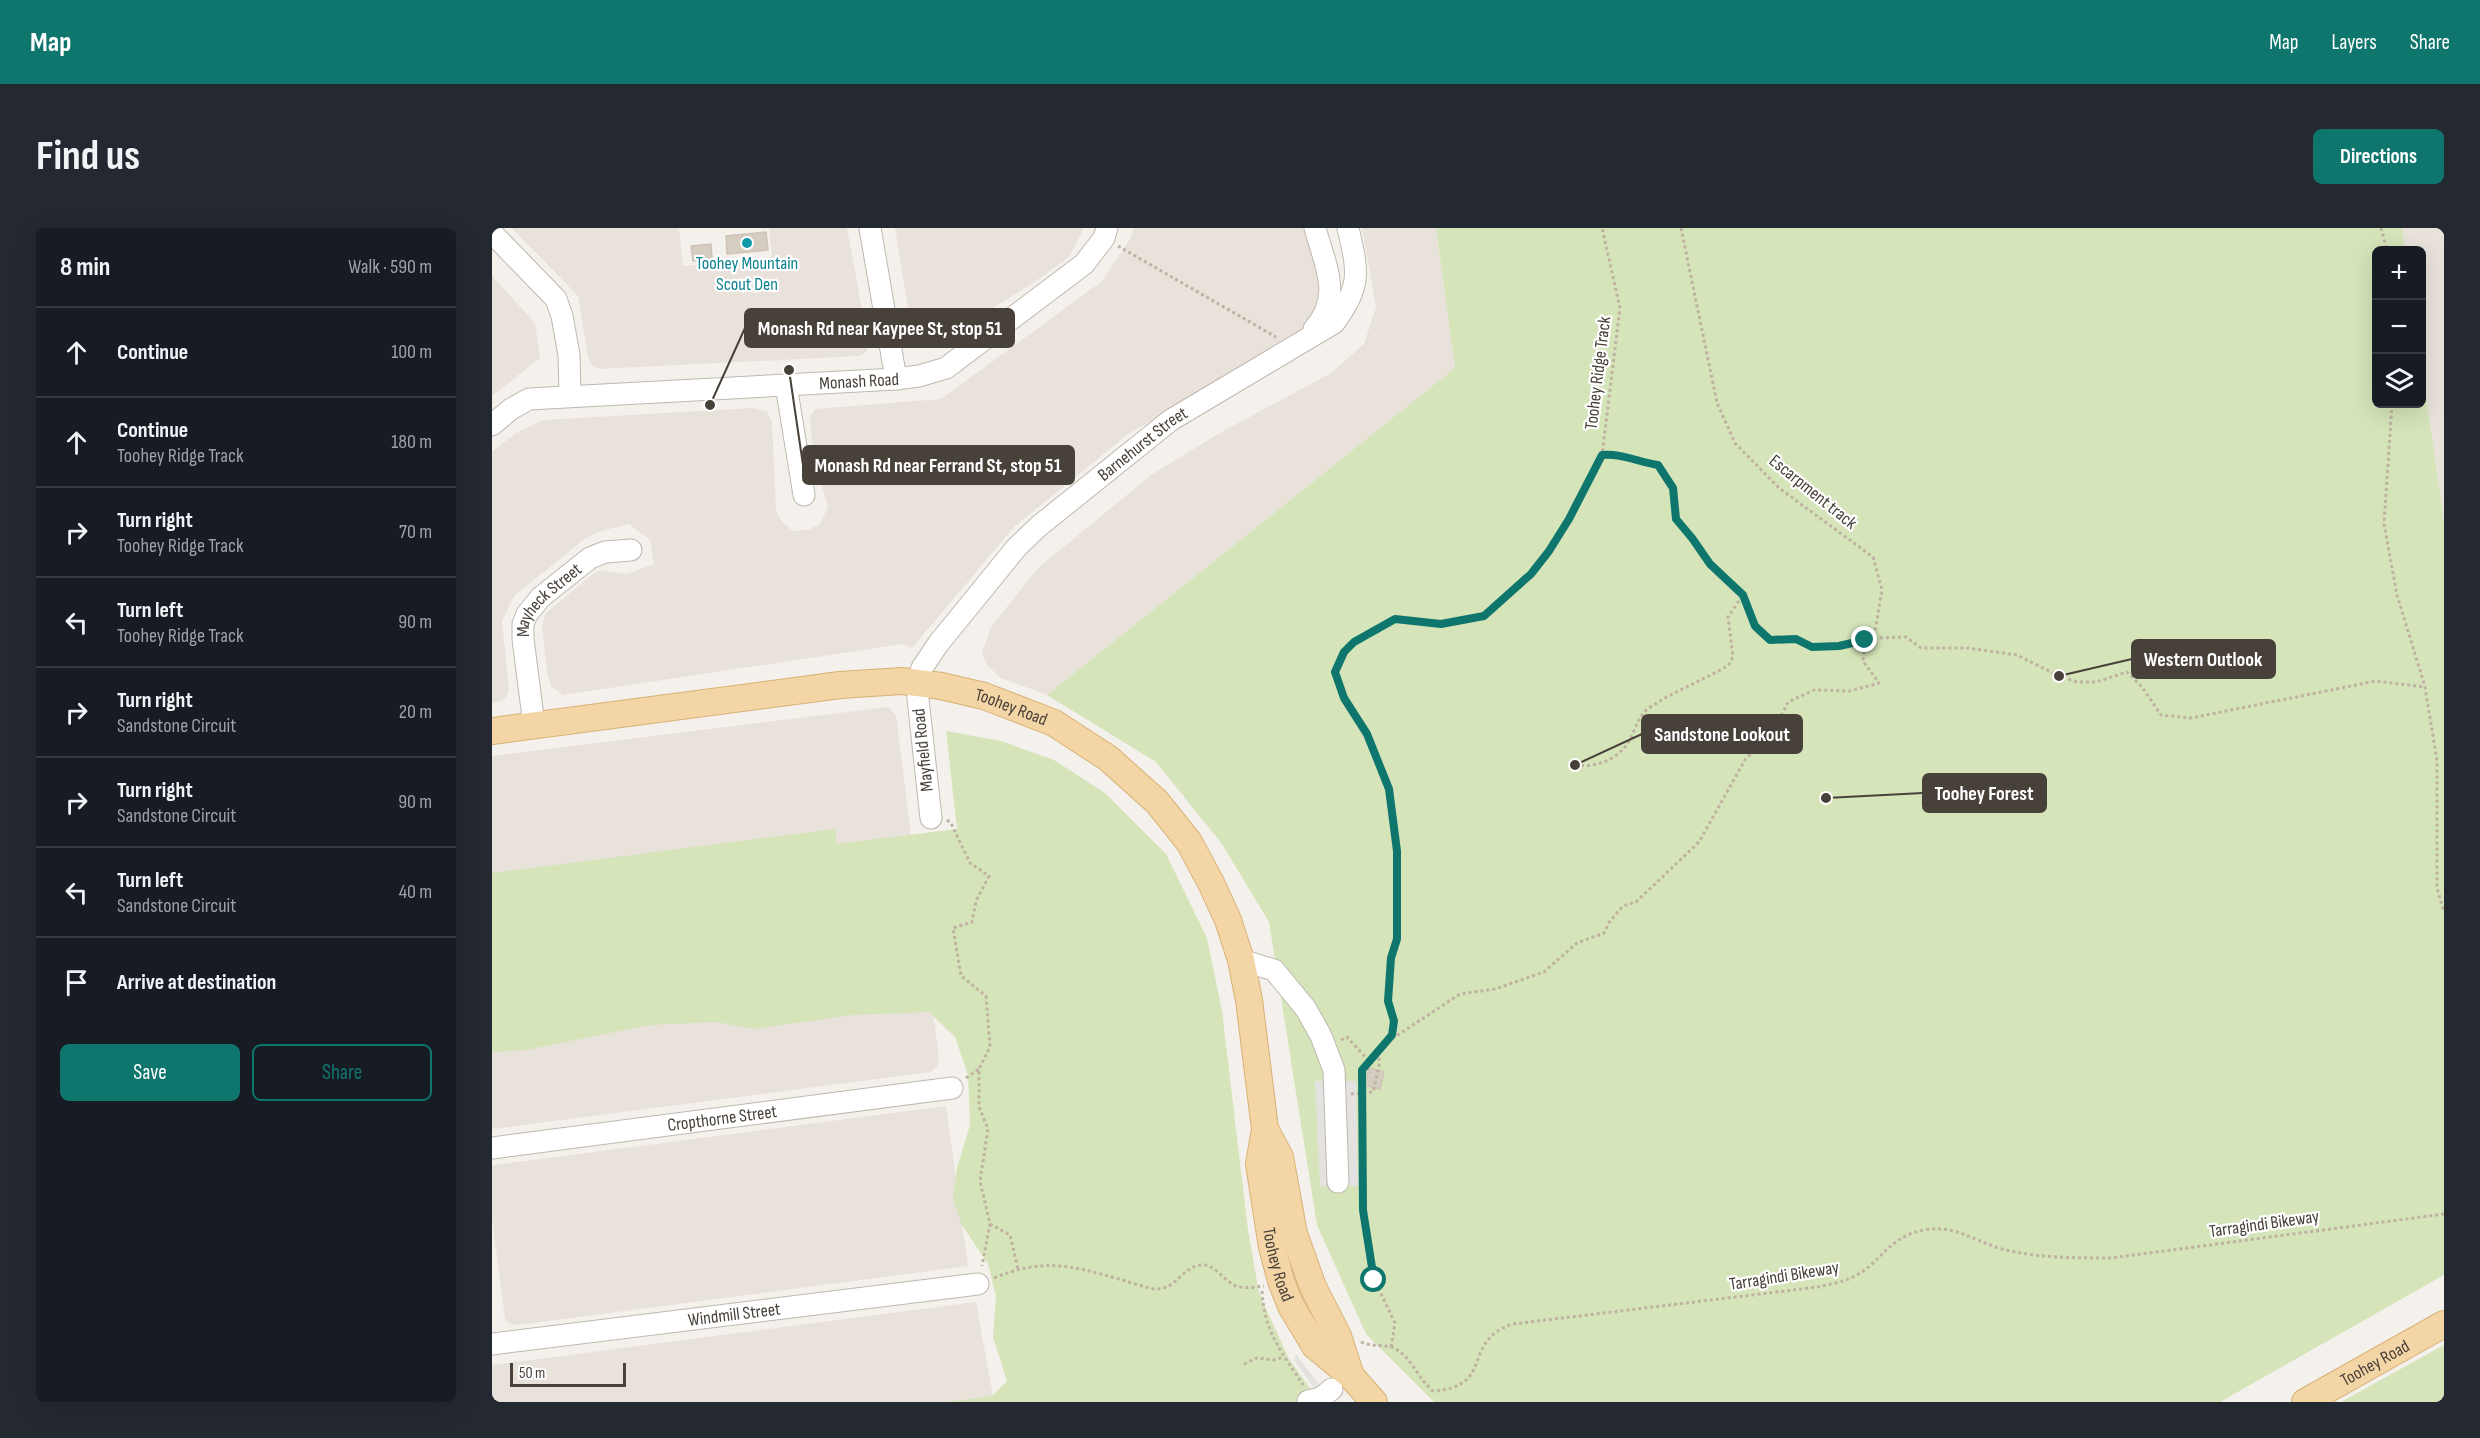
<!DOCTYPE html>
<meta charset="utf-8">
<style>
body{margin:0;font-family:"Sofia Sans Condensed",sans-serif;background:#242831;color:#f1f3f6}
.controls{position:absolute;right:18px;top:18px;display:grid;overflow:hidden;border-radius:9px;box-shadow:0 6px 24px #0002}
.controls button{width:54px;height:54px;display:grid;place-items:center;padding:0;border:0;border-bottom:2px solid #363941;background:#171b24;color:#f1f3f6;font:30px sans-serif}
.scale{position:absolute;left:18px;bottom:15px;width:116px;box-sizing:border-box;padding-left:6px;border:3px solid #48413a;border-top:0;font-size:16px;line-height:21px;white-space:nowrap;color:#48413a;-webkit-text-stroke:4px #fff;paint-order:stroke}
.stop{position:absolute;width:18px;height:18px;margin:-14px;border:4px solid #0f766e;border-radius:50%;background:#fff}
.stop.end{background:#0f766e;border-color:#fff;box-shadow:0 2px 6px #0008}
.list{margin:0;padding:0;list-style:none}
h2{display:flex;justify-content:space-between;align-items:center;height:78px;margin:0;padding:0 24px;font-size:26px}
h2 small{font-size:20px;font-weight:400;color:#9ea1a6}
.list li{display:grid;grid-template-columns:39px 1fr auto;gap:18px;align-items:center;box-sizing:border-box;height:90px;padding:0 24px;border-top:2px solid #363941}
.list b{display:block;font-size:22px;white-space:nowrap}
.list p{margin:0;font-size:20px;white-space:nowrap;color:#9ea1a6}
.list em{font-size:20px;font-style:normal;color:#9ea1a6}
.actions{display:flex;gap:12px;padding:18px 24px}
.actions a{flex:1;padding:14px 0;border:2px solid #0f766e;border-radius:9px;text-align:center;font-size:21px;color:#0f766e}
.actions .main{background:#0f766e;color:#fff}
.icon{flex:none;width:33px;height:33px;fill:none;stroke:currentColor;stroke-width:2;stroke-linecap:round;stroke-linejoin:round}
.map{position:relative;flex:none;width:1952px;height:1174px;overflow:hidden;border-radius:9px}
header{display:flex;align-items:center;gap:36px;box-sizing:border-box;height:84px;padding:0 30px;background:#0f766e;color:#fff}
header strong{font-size:28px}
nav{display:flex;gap:33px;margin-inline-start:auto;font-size:21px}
.intro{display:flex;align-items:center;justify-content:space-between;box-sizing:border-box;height:144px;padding:0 36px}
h1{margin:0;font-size:42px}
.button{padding:15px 27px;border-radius:9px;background:#0f766e;color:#fff;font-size:21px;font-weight:700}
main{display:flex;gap:36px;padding:0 36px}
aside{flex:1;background:#171b24;border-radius:9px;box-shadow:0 6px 24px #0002}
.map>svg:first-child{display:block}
</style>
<header>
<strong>Map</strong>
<nav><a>Map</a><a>Layers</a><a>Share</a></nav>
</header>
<div class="intro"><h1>Find us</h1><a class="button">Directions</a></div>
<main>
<aside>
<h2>8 min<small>Walk · 590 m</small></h2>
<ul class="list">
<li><svg class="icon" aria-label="ahead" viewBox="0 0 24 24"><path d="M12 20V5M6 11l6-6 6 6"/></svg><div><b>Continue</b></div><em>100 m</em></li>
<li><svg class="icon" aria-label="ahead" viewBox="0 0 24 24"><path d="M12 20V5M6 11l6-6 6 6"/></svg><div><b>Continue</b><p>Toohey Ridge Track</p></div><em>180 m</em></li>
<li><svg class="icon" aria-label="right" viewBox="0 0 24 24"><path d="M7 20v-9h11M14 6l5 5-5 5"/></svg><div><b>Turn right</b><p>Toohey Ridge Track</p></div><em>70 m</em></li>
<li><svg class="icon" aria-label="left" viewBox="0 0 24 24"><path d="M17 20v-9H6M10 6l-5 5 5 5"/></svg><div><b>Turn left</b><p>Toohey Ridge Track</p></div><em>90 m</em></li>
<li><svg class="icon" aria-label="right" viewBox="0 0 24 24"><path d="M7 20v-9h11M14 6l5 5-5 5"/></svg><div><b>Turn right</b><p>Sandstone Circuit</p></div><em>20 m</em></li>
<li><svg class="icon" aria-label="right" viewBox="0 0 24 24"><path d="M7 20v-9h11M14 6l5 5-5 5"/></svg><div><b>Turn right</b><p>Sandstone Circuit</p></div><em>90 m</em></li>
<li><svg class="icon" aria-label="left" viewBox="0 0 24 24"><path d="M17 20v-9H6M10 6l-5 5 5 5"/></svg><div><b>Turn left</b><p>Sandstone Circuit</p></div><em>40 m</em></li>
<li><svg class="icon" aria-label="arrive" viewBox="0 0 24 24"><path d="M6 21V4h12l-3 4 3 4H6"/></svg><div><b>Arrive at destination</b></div></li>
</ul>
<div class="actions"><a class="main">Save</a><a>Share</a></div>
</aside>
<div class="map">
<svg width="1952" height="1174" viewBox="0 0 1952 1174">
<rect width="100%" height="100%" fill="#f4f1ec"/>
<!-- residential -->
<path fill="#e8e2db" d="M20,0H187L191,38L280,29L277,0H355L376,114L375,123L368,128L107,141L100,138L96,129L86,68Z
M403,0H592L577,29L540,56L448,112L434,117L425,113L420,104Z
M641,0H814L824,27L830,78L820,95L774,127L636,206L522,299L420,420L411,416L71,467L59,458L55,444L50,398L53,386L102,345L110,342L135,346L162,336L158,312L137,296L109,303L94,310L22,368L10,393L17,462L15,468L9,473L0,475V224L25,204L51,192L260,180L275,183L280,194L284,282L290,294L301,303L316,302L328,296L336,279L321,227L318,189L323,181L449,171L609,54L640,8Z
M870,0H944L963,140L555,467L509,450L495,437L490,425L499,399L546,340L659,247L726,206L839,145L872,116L884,79Z
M1910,0H1952V294L1930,138V22H1913Z
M0,48L43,95L48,130L0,168Z
M396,479L404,487L447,831L445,839L439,844L0,901V528Z
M454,878L476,1038L26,1097L16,1095L13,1091L0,991V938L2,937Z
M484,1074L501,1168L453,1174H0V1137Z"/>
<!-- green -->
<path fill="#d5e4b9" d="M944,0H1910L1913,22H1884V176H1930V138L1952,294V1047L1728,1174H942L874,1106L825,997L777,694L730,616L664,534L555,467L963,140Z
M454,503L509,513L562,532L613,565L674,626L715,710L730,783L756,1002L767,1065L797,1131L828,1174H453L500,1168L515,1153L501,1109L504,1068L496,1036L470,997L461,971L465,940L478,897L476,847L463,809L437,784L361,787L261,801L225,794L158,797L34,822L0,824V645L343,601L345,616L465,601Z
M1952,1117V1174H1849Z"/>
<!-- parking -->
<path fill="#e4e2e0" d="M823,853H864L866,958H828Z
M804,1126L834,1166L841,1174H832L829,1170L802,1132Z"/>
<!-- building -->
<path fill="#d5ccc2" stroke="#cfc3b6" stroke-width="1.5" d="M274,4L276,22L235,26L234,8Z
M219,16L220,31L201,33L199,18Z
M877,840L892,844L888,861L872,857Z"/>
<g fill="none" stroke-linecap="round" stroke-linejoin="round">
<!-- minor casing -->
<g stroke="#bfb8af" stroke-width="23">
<g id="minor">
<path d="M378,0L404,151"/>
<path d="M0,5L64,71L70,88L77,127L78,168"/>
<path d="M822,101C851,69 833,37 823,0"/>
<path d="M294,157L312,267"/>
<path id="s1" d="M0,197L19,181L37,171L404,151L427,148L454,140L592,36L612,10L615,0"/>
<path id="s2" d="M42,497L31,411V396L35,386L49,369L98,330L113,324L139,322"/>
<path id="s3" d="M439,590L426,471V454L430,440L446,416L525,319L547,298L679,192L842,95C870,58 866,43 856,0"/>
<path d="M749,732L782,742L814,781L829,808L842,842L846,954"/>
<path id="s4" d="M0,920L460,860"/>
<path id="s5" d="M0,1116L486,1056"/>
<path d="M816,1173L829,1170L840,1161"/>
</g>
</g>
<!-- major casing -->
<g stroke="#d8b176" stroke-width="28">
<g id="major">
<path id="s6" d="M0,503L348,457L410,453L449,458L492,468L562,495L616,530L665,574L697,614L719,655L736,692L749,732L757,772L773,901L767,936L780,1019L789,1053L799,1078L823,1118L859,1148L882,1174"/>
<path d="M773,901L788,929L802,1006L821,1059L846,1108L859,1148"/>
<path id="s7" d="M1813,1174L1952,1096"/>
</g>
</g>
<!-- path -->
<path stroke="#bfb2a2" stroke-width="3" stroke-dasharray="3 3" stroke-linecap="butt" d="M1189,0L1225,175L1243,215L1287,260L1381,329L1390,362L1382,410
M1889,0L1895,22
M626,18L784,109
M1900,176L1892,296L1905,367L1933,459L1945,533V660L1952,684
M1110,227C1128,225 1147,234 1166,237L1181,260L1184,291L1200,310L1218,336L1251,367L1263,398L1278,412L1304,411L1320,419L1347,418L1382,410L1414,409L1429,420H1475L1525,427L1567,448L1585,454H1604L1635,444L1650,459L1669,487L1699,490L1884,453L1933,459
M1083,537C1107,540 1129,530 1140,508C1145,496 1148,485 1160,478C1184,462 1212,452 1237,437L1241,428L1236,389L1251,367
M455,592L459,595L478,635L497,648L484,673L480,694L461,700L469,748L494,768L498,819L487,841
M849,812L855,809L878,834
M895,814L968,766L1003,761L1052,744L1085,715L1112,705L1118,693L1131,678L1144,674L1207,614L1254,530L1277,512L1296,474L1322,462L1358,463L1387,455L1371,433L1373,412
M474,850L487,841V879L496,901L488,953L498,996L490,1038
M859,866L881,864L887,838V824
M498,996L518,1007L526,1041
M502,1050C551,1030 577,1037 627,1051C638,1054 651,1059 662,1061C684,1063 690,1038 710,1037C723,1036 732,1053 744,1058C753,1061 763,1059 772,1058
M770,1063C772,1104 790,1124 811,1157
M869,1114C880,1119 892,1116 902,1120C920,1129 926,1151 941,1163C1004,1159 968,1113 1021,1096L1326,1059C1338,1056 1351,1054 1361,1049C1390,1035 1395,1009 1432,1002C1462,996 1482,1013 1510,1021C1545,1030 1582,1030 1619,1030L1952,986
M899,1119L903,1095L882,1051L871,982L870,854V842L900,807L902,793L896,773L899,730L905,711V623L897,561L875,505L852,470L843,444L852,424L862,414L903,391L949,396L992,388L1039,346L1057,323L1077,291L1110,227L1128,80L1110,0
M752,1136L765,1130L782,1132L791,1129"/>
<!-- minor -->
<use href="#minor" stroke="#fff" stroke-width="21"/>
<!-- major -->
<use href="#major" stroke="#f4d5a5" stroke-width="26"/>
</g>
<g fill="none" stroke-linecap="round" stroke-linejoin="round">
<!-- route -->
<path stroke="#0f766e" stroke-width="8" d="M882,1052L871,982L870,842L900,807L902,793L896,773L899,730L905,711V623L897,561L875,506L852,470L843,444L852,424L862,414L903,391L949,396L992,388L1039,346L1057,323L1077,291L1110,227C1128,225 1147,234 1166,237L1181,260L1184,291L1200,310L1218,336L1251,367L1263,398L1278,412L1304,411L1320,419L1347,418L1373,412"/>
</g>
<!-- markers -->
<circle fill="#0f9aa8" stroke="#fff" stroke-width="2" cx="255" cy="15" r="6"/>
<g text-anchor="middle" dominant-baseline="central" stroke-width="4.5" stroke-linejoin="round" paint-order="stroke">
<!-- culture labels -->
<g font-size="18" fill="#0d838f" stroke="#fff">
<text x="255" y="35">Toohey Mountain<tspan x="255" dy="21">Scout Den</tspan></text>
</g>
<!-- street labels -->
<g font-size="18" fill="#48413a" stroke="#fff">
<text transform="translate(1106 145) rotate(-83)">Toohey Ridge Track</text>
<text stroke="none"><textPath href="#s1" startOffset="376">Monash Road</textPath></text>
<text stroke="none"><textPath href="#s3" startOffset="468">Barnehurst Street</textPath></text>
<text transform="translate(1321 264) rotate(39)">Escarpment track</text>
<text stroke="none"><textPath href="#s2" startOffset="136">Mayheck Street</textPath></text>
<text stroke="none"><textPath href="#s6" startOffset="526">Toohey Road</textPath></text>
<text transform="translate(431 522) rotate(-96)">Mayfield Road</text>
<text stroke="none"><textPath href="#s4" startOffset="232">Cropthorne Street</textPath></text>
<text transform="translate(1772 996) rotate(-8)">Tarragindi Bikeway</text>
<text stroke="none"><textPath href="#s6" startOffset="1191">Toohey Road</textPath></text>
<text transform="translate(1292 1048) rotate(-9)">Tarragindi Bikeway</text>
<text stroke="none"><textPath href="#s5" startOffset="244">Windmill Street</textPath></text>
<text stroke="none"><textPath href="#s7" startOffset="80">Toohey Road</textPath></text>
</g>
</g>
<!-- callouts -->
<path fill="none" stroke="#48413a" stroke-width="2" d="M218 177L253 100M297 142L311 237M1567 448L1640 431M1083 537L1150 506M1334 570L1431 565"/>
<g fill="#48413a" stroke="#fff" stroke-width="2">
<circle cx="218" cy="177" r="6"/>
<circle cx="297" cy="142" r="6"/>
<circle cx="1567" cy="448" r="6"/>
<circle cx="1083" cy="537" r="6"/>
<circle cx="1334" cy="570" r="6"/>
</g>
<g fill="#48413a" stroke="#48413a" stroke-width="2">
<rect x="253" y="81" width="269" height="38" rx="6"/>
<rect x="311" y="218" width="271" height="38" rx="6"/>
<rect x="1640" y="412" width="143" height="38" rx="6"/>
<rect x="1150" y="487" width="160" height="38" rx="6"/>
<rect x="1431" y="546" width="123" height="38" rx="6"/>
</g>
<g font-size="20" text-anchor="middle" font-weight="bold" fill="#fff">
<text x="388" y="107">Monash Rd near Kaypee St, stop 51</text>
<text x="446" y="244">Monash Rd near Ferrand St, stop 51</text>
<text x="1711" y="438">Western Outlook</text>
<text x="1230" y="513">Sandstone Lookout</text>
<text x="1492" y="572">Toohey Forest</text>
</g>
</svg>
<div class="controls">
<button>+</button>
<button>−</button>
<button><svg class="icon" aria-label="layers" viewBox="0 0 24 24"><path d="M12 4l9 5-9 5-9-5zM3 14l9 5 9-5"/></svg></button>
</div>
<div class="scale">50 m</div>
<div class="stop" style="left:882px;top:1052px"></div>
<div class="stop end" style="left:1373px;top:412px"></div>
</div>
</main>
